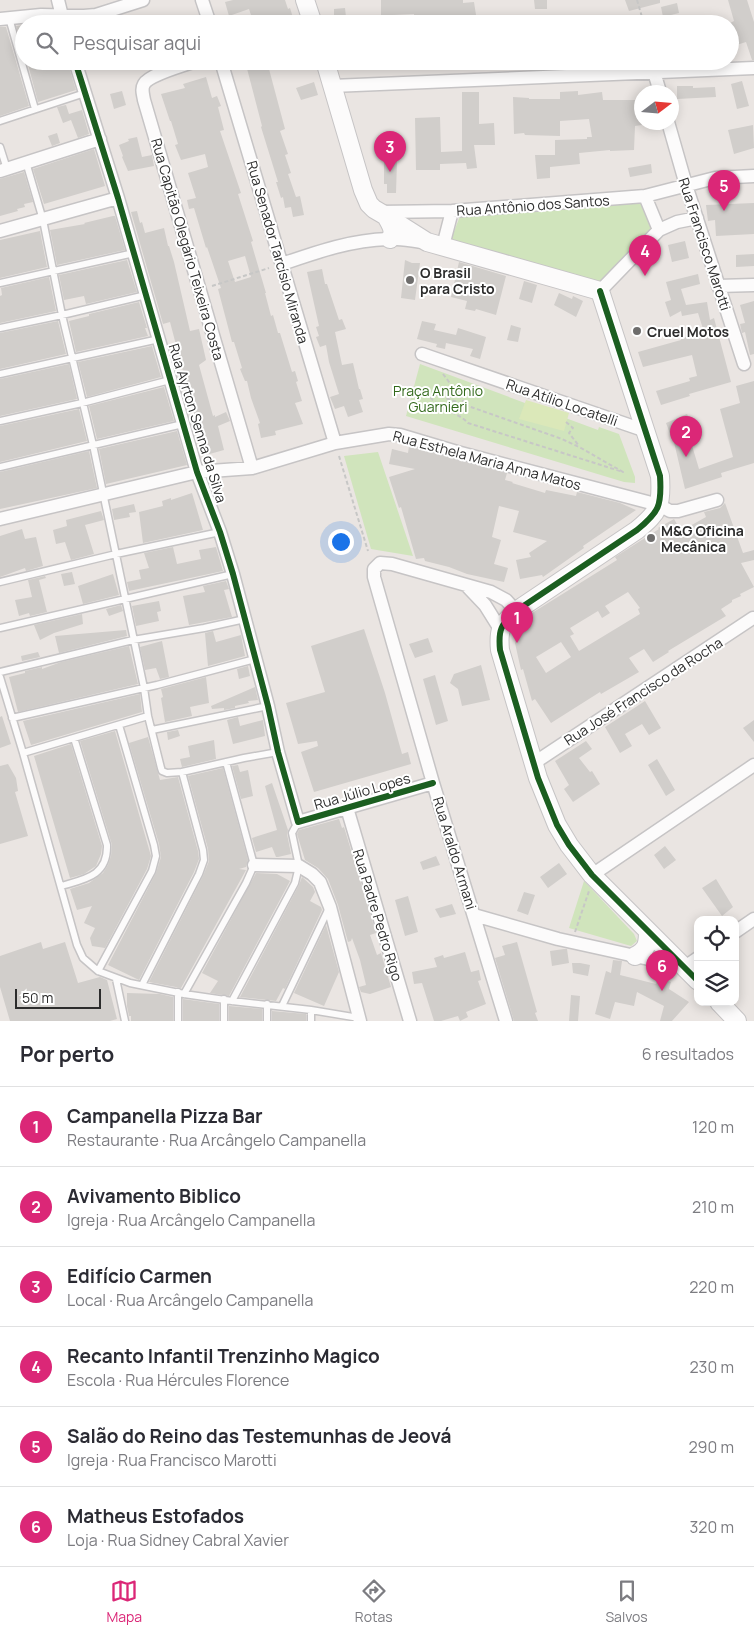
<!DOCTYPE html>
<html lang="pt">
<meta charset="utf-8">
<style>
body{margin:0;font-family:Manrope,sans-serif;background:#f2f2f3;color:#2b2b33}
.controls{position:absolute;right:15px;bottom:15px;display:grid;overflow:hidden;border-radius:10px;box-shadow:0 2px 12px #0003}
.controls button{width:45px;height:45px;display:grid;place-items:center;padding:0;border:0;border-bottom:1px solid #e1e1e2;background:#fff;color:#2b2b33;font:25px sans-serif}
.compass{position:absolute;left:634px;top:85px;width:45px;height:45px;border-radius:50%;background:#fff;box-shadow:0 2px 12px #0003;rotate:74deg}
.scale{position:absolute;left:15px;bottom:12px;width:86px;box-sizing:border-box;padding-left:5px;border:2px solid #2c2c2c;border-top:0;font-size:14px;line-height:18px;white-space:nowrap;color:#2c2c2c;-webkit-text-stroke:4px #fff;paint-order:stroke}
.you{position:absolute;left:340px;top:541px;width:18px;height:18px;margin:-12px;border:4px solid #fff;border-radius:50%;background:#1a73e8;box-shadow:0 0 0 8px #1a73e833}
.badge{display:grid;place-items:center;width:32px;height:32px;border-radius:50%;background:#db2777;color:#fff;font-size:16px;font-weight:700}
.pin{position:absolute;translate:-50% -41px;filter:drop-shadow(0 1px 2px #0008)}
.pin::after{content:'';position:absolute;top:26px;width:18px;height:15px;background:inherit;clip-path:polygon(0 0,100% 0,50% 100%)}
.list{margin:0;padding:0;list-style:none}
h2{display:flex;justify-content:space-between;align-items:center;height:65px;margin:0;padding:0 20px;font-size:21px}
h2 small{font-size:16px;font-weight:400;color:#7c7c81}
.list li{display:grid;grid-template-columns:32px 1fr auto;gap:15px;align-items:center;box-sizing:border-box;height:80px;padding:0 20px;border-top:1px solid #e1e1e2}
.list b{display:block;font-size:19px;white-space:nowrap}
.list p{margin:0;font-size:16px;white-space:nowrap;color:#7c7c81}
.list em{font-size:16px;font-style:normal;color:#7c7c81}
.icon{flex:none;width:28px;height:28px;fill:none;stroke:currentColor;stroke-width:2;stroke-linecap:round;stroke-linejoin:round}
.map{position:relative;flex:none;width:754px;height:1021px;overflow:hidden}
.search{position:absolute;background:#fff;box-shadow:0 2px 12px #0003;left:15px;right:15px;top:15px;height:55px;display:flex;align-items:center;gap:12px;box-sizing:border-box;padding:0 18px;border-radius:28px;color:#7c7c81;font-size:19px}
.sheet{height:545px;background:#fff}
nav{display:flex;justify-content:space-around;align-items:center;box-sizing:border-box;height:70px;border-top:1px solid #e1e1e2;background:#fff;font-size:14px;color:#7c7c81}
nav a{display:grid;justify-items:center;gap:2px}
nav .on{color:#db2777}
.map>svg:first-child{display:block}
</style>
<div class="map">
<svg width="754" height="1021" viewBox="0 0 754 1021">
<rect width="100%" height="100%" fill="#eae5e2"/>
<!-- green -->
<path fill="#d0e4bc" d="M647,201L653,229L600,291L450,242L460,216Z
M420,364L598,430L599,427L619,434L635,477V483L624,482L406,416Z
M378,452L413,556L371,549L344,456Z
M584,881L634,934L637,941L631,946L569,928Z"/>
<!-- pitch -->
<path fill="#dbe8b9" d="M526,400L569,413L564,431L519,419Z"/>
<!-- building -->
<path fill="#d1cecb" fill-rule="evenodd" d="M233,0H285L288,9L290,8L295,24H254L249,9L229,16L225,2Z
M381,0H463V3L474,2L476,15L461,16V20L414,18V14L393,15V18H381Z
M534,0H547V9H535Z
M625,0H660V3L629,11Z
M728,0H747L754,22V60H752L746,42L730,47V23L734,21Z
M677,3L679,13L663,17L661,7Z
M345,8L346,17H334V9Z
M24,25V51L16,26Z
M0,27H6L29,106L0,116Z
M27,61H67L76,90L38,102Z
M245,61H258L260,67L266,66L267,70L269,69L285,129L280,131L288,154L285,155L291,173L288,174L296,197L300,196L304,215L293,217L291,207L285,208L283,197L281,198L276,182H278L261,127L262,126Z
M206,77L212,98L217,96L221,106L218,107L224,130L220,131L241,193L238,194L253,241L251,242L266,293H265L271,316L273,315L278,333H280L292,372L295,371L298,381L296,382L302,401L295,403L303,424L275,431L276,435L261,438L258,424L260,423L251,398L247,381H245L240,369L242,368L234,342H232L218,289L221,288L207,247L206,248L194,208L189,209L187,200L196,198L188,173L208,167L205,154L181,160L175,145L178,144L171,121H170L161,94L185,88L183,84ZM245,256L251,277L235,282L228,261Z
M742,81L749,106L737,109L731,84Z
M314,82L318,95L301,100L296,88Z
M677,86H693V88L715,87L716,97L677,99Z
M122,91L126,105L114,109L110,94Z
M578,91V95L602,92L603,100H642V125L635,126L634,150L610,151V150L579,153L580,164L550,167V178L537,179L535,155H555V140L587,139V137H592L589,119L560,121V136L525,135L524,133L514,134L513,97L529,98V99H560V92Z
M462,92H479V124L494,123L495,145H474L477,168L467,169L466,163L440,164V170H416L415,118L440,117L441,152L462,151Z
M66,105L69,114L82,110L89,134L78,138L71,120L63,123L57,107Z
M753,125L754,148L734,154L728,130Z
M57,133L60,143L52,146L48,136Z
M137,137L142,157L152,155L154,166L128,171L122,157L123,156L119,145L129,141L128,139Z
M94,149L105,186L44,204L33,169Z
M384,160L397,161L396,193H387V184H384Z
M651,164L652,173L630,177L628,168Z
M24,172L33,202L24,204L25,207L17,209L18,211L0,216V179Z
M754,203V234L716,236L715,220L708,221L706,205Z
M137,211L140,223L142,222L145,233L164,228L168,246H169L174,262L190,331L199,329L206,360L199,365L213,416L215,415V417L226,412L230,421L218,426L224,450L206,455L199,432L194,434L192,425L197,424L196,421L170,322L163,324L131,212Z
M113,216H115L125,250L57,265L50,230L85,224L84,223Z
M40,231L47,267L0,278V240Z
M685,241L689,258L672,262L668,245Z
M754,254V266L736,267V255Z
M127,260L137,292L86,304L84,296L64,300L59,275Z
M405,260L412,263H420L415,300L401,298Z
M459,262L506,276L496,315L476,309L475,311L465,309L467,301L451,297Z
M322,269L325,284H327L339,320L342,319L346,329L335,332L342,365L353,363L359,389H360L363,399L359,400L363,412L348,417L344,406L335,409L330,397L339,394L329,362L326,345L320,347L316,337L319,336L316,327L319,326L307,272Z
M698,274L700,284L681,289L686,305L707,302L710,320L714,318L731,382L689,394L690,396L661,405L656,391L690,381L689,378L697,376L692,355L643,367L638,352L681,340V338L704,332L698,313L682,316L681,311L670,317L665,302L671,300L666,282Z
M49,277L56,311L0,323V296L2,295L1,288Z
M524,281L537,285L532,303L519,299Z
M559,293L572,299L573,296L583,301L576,317L554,305Z
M754,301V354L750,355L745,332L742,333L740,324L745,323L740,305Z
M139,302L147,328H145L148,336L76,352L69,321L89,316V314Z
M58,321L66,354L0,369V333Z
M422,321L436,324L434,330L456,335L458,328L486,337L480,359L470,356L473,349L446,343L445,349L436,347L437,344L417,339Z
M511,325L521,328L518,342L507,340Z
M152,346L161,377L87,397L78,362Z
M69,364L77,399L0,416V379Z
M754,381V463L721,473L722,477L685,489L673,438L672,439L666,423L687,414L694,430L688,432L699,469L733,457L720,409L740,403L736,386Z
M164,387L174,421L97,439L89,406Z
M79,409L87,441L0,462V426Z
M177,431L187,465L106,484L99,449Z
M409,446L507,473L505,480L513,482L512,483L545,493L546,490L576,496L577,492L620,503L636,510L583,546L584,548L543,577L542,575L520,579L516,560L531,557L529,553L547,541L513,532L519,511L499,506L492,537L501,540L494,564L508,568L504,582L467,574L449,567L425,561L424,558L416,559L401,507L399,508L389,477L415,469L389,464L392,449L408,453Z
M89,451L97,488L0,509V472Z
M192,493L203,530L143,543L139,512L163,506L162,501L171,498V500Z
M725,503L743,553L754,550V560L741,563L754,587L740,594L741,596L732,600V602L721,609L726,616L668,651L669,652L653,662L644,649L629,658L639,672L601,694L600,692L551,723L535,699L532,701L523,669L521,670L515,643L516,635L521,625L533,616L532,613L617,560L615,557L659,529L658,528L674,519L681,531L706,517L704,512L720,508ZM628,592L640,608L638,609L640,614L579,651L570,636L574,634L570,628L598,611L602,618L610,613L605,606ZM561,642L571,657L546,673L536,657Z
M134,504L136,512L129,513L130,517L114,520L112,509Z
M101,511L104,520L85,525L94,554L71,560L65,542L56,544L53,530L67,526L66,520Z
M22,529L25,539L36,537L43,566L26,571L25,568L0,577V536Z
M173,547L177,564L201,559L199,550L216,547L223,571L129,591L127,582L141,579L139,570L149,568L144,553Z
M72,572L75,584L64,586L61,574Z
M113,574L119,595L83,604L78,586Z
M45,576L46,578L39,580L47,612L30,616L29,613L19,616L15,600L32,597L28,580Z
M226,581L229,589L224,590L232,617L189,625L183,596L205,592L203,586Z
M159,601L161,611L157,612L159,621L136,626L132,606Z
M121,605L123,611L109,616L106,609Z
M82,614L83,624L54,633L40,640L34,625Z
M364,629L385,693L402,754L408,752L411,764L314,792L301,752L318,746L317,741L298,744L286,703L325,692L311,646Z
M126,630L127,636L59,653L55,636Z
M213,631L216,642L241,635L245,656L208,666L205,633Z
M428,638L433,652L415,658L409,644Z
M162,641L169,677L160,679L156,668L145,670L140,647Z
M129,646L138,684L18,712L9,677L25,673V671L42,667V669L61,662Z
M38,652L40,657L22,661L21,656Z
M481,665L490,700L462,706L458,689L450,683L454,674Z
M248,666L250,676L239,679L237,669Z
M435,675L448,721L436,725L423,679Z
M206,677L209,703L190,707L192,716L165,722L161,698L163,697L161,689Z
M255,687L258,700L248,701L249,703L235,706V708L224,710V708L212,709L211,706Z
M140,694L142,712L31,745L23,721Z
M645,701L661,728L649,735L642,724L625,734L632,746L620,753L605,727Z
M2,716L11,744L0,748V717Z
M238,717L240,726L263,720L265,736L233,744L227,720Z
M754,720V742L743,728Z
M178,730L180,736L168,740L167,732Z
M115,731L151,856L147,869L105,948L92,946L90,938L95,928L84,923L92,906L77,910L70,889L89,883L103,873L108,865L111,856L112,845L80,741Z
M148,737L160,780L178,777L198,851L199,859L194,872L139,980L108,965L156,873L161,857L159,844L129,743Z
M214,740L216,759L182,767L180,759L190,757L188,746Z
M586,741L592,749L579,758L590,772L592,771L600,784L573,802L564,789L569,785L555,761Z
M71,744L102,846L101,854L96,866L84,874L70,878L34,756Z
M657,759L675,790L666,796L648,765Z
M8,764L16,778L18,791L15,792L28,836L0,844V766Z
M238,765L240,772L248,770L253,796L241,799L232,766Z
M223,768L248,860L246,867L239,869L246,870L181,988L149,982L203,876L209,861L208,849L188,776Z
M272,783L288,830L287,834L291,854L278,857H276L272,847L256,852L252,838L277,830L265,786Z
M339,819L342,828L344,827L376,933L370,935L377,955L381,953L391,987L370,994L361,992L359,987L366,985L360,960L352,938L351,941L348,942L338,905L328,879L318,868L305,860L297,834L299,830Z
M665,846L676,860L664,869L654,855Z
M436,856L440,865L423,870L420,862Z
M559,863L567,874L548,888L540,877Z
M256,873L277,874L290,881L229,996L210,993L218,981L202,973Z
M302,877L313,887L315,892L310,901L321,907L322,910L285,989L283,988L276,1001L240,997L299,885Z
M716,879L733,907L722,916L702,888Z
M524,892L535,895L528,915L517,911Z
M408,896L418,932L405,936L395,900Z
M452,904L456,914L440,918L435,909Z
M326,925L339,972L324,1006L294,993Z
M41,942L43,949L65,942L78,983L100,977L107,980L117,1019L110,1021H10L0,987V956Z
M517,942L537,1012L535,1013L538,1021H514L495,958L505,955L502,946Z
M564,949H567L569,963L552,966L550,951Z
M465,952L471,972L479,970L481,980L478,981L486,1004L466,1012L468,1017L460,1021L458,1016L441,1021H434L422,983L414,984L412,972L437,967L434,958L443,955L444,958Z
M613,960L622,961L620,975L656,984L658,978L671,982L669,989L689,1002L672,1021H660L664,1006L637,992L634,1006L615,1002L610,1019L595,1014L606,971L611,973Z
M572,963H580L590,965L588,976L573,973Z
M127,993L160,994L173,997V1021H131V1016H129L127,1006Z
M571,995L580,996L578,1021H569Z
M183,999L219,1004V1021H183Z
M229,1006L262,1009V1021H229Z
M272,1011L306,1014V1021H272Z"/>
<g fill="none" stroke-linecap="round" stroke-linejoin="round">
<!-- lane casing -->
<g stroke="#c6c4c5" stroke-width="9">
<path id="lane" d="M9,18L35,109
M0,121L85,93
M0,147L7,169
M26,162L43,220L62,315L93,445L144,688L148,716L161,768L162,771L167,773L182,772L244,758L278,752
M0,283L134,253
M0,328L62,315L146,295
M0,374L159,339
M0,421L82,403L170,380
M0,467L183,424
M0,582L116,554L220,532
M0,628L233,574
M0,672L133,640L204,628L245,619
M0,677L23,753L77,945L83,958L98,971L130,983L184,994L232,1001L311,1010L359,1018
M12,718L157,685L255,659
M152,730L268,706
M23,753L148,716
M61,886C85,879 108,876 107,845L74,738
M98,971L152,871L156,856L154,845L119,725
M116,979L125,1021
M142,985L199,874L204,860L203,850L182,772
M184,994L246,883L254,865L226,762
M232,1001L295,883L299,866L292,833L298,822
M282,1006L329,908
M311,1010V1021
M178,1021V992
M224,1021V999
M267,1021V1004"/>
</g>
<!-- street casing -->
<g stroke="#c6c4c5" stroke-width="15">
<path id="street" d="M58,0L64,24
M202,0L210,24
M0,19L41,15L84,16L96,15L143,0
M75,61L118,198L197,472L220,532L233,574L268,706L278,752L298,822L433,783
M195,61C183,66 150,74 144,84C141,89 143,94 144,100L252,468
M221,61L335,443
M654,72L660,92
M332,86L754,68
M668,122L686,185L744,364
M0,171L100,139
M645,196L659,230
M380,212L452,211L645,196L715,178L754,176
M0,231L118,198
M443,246L452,211
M282,264C317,252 351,240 388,239C400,238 412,241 423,242
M718,286L754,285
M600,291L659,230L677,222L697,218
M422,354L646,431
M0,519L197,472L252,468L335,443L389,434L400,435L457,452L659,505L670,511H678L717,500
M466,585L485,605L500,629
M534,763L753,618
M347,808L410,1021
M254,865L299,866L312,874L320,882L330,907L360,1021
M592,875L754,765
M474,915L558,939L685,967L698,958
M735,932L754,919
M506,1021L433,783L374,577V569L380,563L392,564L491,592L506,600L516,611"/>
</g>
<!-- secondary casing -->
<g stroke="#c6c4c5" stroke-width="20">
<path id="secondary" d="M305,0L313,24
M325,61L363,190L369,204L374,209L386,216L427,242L600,291L660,476C662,506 659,512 637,530L516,611C501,625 498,629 500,650L538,778L557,825L569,845L592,875L698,981
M386,216C390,224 396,231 390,239
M635,956C647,950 648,944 648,931
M719,1002L737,1021"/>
</g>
<!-- path -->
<path stroke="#c7c7c6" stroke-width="2" stroke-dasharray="4 2.5" stroke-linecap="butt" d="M637,0L644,24
M212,286L269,268
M443,374L467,406
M434,394L562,439L581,448L623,472L468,423C458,412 440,410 431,398Z
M566,422L573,428L569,433L579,446
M339,456L368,551
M575,932L589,891"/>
<!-- lane -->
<use href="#lane" stroke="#fcfbfb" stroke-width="6"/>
<!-- street -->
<use href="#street" stroke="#fcfbfb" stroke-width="12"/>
<!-- secondary -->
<use href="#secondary" stroke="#fcfbfb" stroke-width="18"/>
<!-- cycleway casing -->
<g stroke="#fff" stroke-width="9">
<path id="cycleway" d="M75,61L118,198L197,472L220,532L233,574L268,706L278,752L298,822L433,783
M600,291L660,476C662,506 659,512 637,530L516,611C501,625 498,629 500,650L538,778L557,825L569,845L592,875L698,981"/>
</g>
<!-- cycleway -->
<use href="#cycleway" stroke="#1b5e20" stroke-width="6"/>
</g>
<!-- markers -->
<g fill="#6e6d6c" stroke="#fff" stroke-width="2">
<circle cx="410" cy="280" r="5"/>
<circle cx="637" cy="331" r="5"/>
<circle cx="651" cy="538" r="5"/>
</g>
<g text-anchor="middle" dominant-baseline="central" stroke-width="4" stroke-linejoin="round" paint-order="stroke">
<!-- street labels -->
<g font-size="14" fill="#2c2c2c" stroke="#fff">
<text transform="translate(533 205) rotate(-4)">Rua Antônio dos Santos</text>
<text transform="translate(705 244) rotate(72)">Rua Francisco Marotti</text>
<text transform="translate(188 249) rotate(74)">Rua Capitão Olegário Teixeira Costa</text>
<text transform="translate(278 252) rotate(74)">Rua Senador Tarcísio Miranda</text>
<text transform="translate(562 402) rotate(19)">Rua Atílio Locatelli</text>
<text transform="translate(198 423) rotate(73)">Rua Ayrton Senna da Silva</text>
<text transform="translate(487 460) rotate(15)">Rua Esthela Maria Anna Matos</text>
<text transform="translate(643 691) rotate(-33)">Rua José Francisco da Rocha</text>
<text transform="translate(362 791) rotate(-16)">Rua Júlio Lopes</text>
<text transform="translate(455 853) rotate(73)">Rua Araldo Armani</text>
<text transform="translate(378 915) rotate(73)">Rua Padre Pedro Rigo</text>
</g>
<!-- poi labels -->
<g font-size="14" font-weight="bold" fill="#2c2c2c" stroke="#fff" text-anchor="start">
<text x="420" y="272">O Brasil<tspan x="420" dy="16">para Cristo</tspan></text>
<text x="647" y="331">Cruel Motos</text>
<text x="661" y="530">M&amp;G Oficina<tspan x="661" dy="16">Mecânica</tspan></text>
</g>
<!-- park labels -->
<g font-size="14" fill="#33691b" stroke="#fff">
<text x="438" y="390">Praça Antônio<tspan x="438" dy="16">Guarnieri</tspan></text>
</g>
</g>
</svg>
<div class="controls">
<button><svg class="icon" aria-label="locate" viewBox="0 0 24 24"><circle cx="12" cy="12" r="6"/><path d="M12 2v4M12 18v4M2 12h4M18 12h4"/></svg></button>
<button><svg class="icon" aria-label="layers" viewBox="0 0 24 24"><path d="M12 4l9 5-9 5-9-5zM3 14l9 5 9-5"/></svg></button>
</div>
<svg class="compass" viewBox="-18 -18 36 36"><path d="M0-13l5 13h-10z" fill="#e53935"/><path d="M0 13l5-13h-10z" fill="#7c7c81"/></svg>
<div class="scale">50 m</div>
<div class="you"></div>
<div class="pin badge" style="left:517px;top:643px">1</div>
<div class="pin badge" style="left:686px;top:457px">2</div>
<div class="pin badge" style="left:390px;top:172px">3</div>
<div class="pin badge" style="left:645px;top:276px">4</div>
<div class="pin badge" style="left:724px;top:211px">5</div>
<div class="pin badge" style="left:662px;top:991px">6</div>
<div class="search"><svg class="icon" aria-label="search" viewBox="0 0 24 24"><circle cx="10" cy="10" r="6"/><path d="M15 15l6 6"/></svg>Pesquisar aqui</div>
</div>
<section class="sheet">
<h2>Por perto<small>6 resultados</small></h2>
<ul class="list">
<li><span class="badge">1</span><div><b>Campanella Pizza Bar</b><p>Restaurante · Rua Arcângelo Campanella</p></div><em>120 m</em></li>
<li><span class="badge">2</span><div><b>Avivamento Biblico</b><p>Igreja · Rua Arcângelo Campanella</p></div><em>210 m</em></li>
<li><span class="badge">3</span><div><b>Edifício Carmen</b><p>Local · Rua Arcângelo Campanella</p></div><em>220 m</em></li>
<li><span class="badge">4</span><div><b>Recanto Infantil Trenzinho Magico</b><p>Escola · Rua Hércules Florence</p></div><em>230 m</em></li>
<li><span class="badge">5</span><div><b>Salão do Reino das Testemunhas de Jeová</b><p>Igreja · Rua Francisco Marotti</p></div><em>290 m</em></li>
<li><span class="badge">6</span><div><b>Matheus Estofados</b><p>Loja · Rua Sidney Cabral Xavier</p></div><em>320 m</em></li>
</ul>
</section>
<nav>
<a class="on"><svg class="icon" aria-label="map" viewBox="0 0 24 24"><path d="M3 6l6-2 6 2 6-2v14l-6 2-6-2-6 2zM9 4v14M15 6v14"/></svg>Mapa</a>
<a><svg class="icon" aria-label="directions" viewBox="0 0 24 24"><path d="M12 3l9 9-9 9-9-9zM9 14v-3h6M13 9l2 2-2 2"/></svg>Rotas</a>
<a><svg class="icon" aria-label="saved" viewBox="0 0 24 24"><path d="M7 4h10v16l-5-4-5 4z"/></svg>Salvos</a>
</nav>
